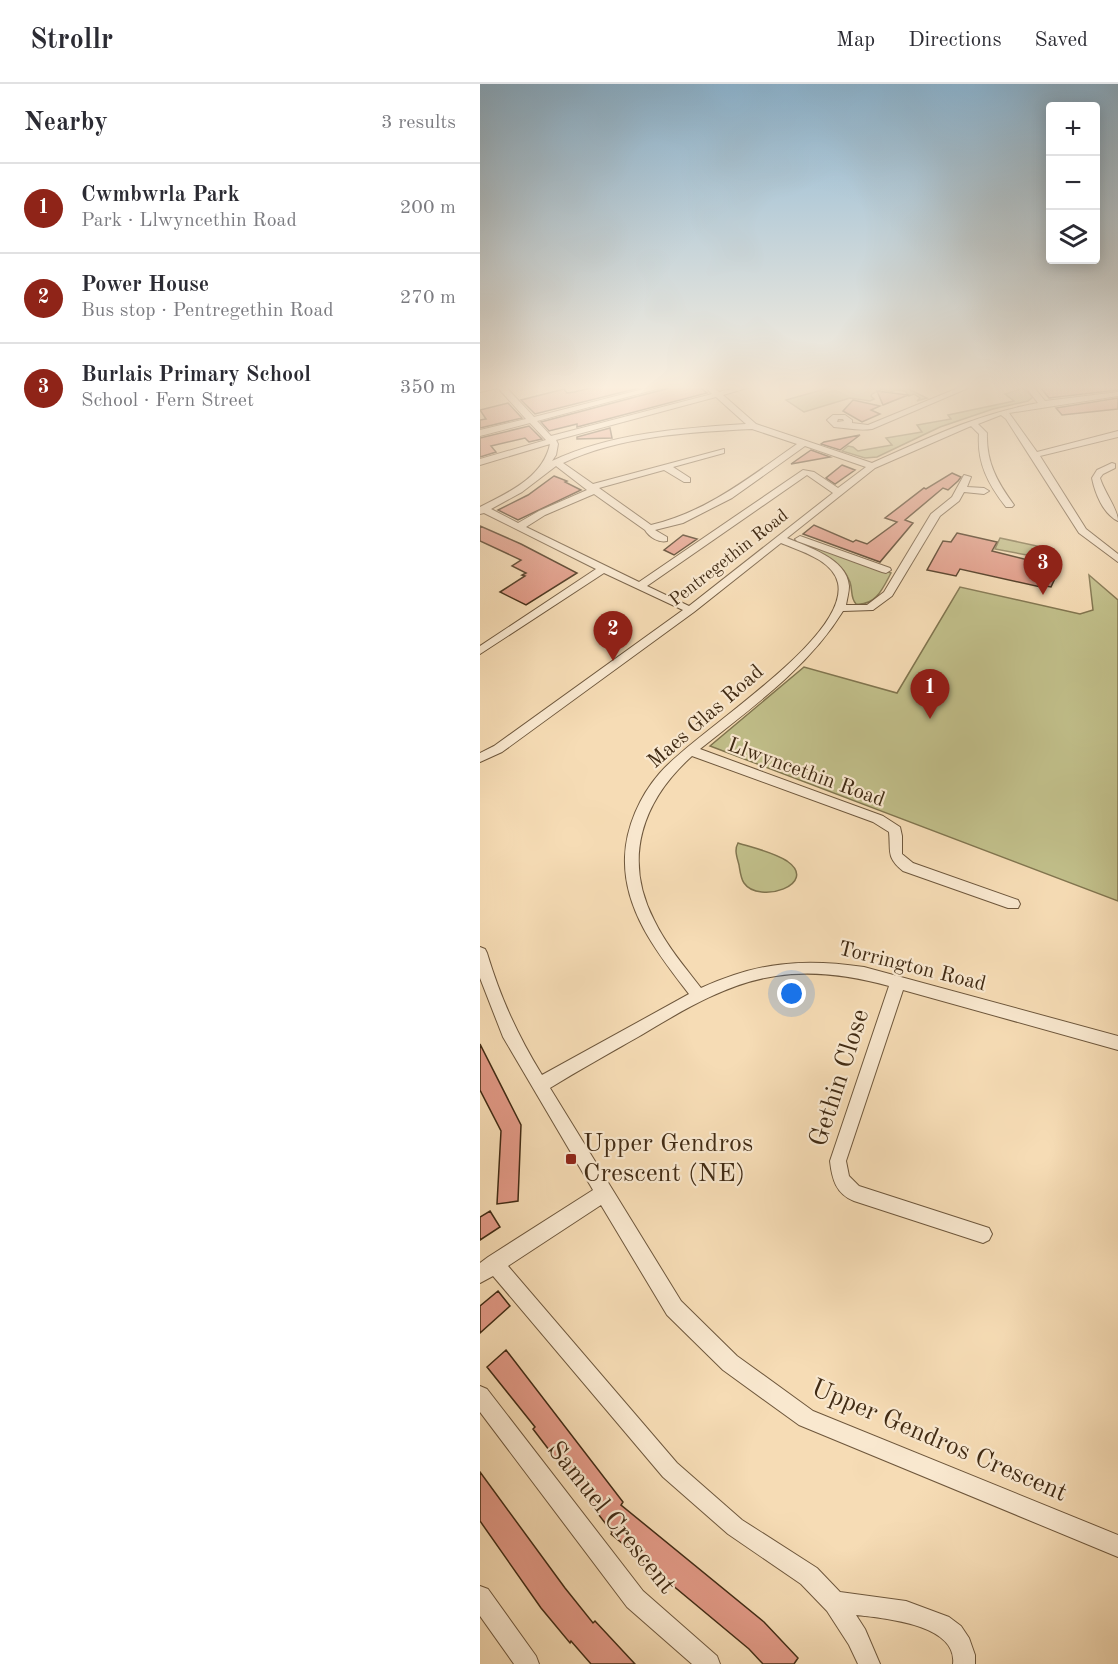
<!DOCTYPE html>
<meta charset="utf-8">
<style>
body{margin:0;font-family:"Old Standard TT",serif;background:#f7f7f7;color:#2b2b33}
.controls{position:absolute;right:18px;top:18px;display:grid;overflow:hidden;border-radius:6px;box-shadow:0 3px 15px #0003}
.controls button{width:54px;height:54px;display:grid;place-items:center;padding:0;border:0;border-bottom:2px solid #e1e1e2;background:#fff;color:#2b2b33;font:30px sans-serif}
.you{position:absolute;left:312px;top:910px;width:21px;height:21px;margin:-15px;border:4px solid #fff;border-radius:50%;background:#1a73e8;box-shadow:0 0 0 9px #1a73e833}
.badge{display:grid;place-items:center;width:39px;height:39px;border-radius:50%;background:#8f2418;color:#fff;font-size:20px;font-weight:700}
.pin{position:absolute;translate:-50% -50px;filter:drop-shadow(0 2px 3px #0008)}
.pin::after{content:'';position:absolute;top:32px;width:21px;height:18px;background:inherit;clip-path:polygon(0 0,100% 0,50% 100%)}
.list{margin:0;padding:0;list-style:none}
h2{display:flex;justify-content:space-between;align-items:center;height:78px;margin:0;padding:0 24px;font-size:26px}
h2 small{font-size:20px;font-weight:400;color:#7c7c81}
.list li{display:grid;grid-template-columns:39px 1fr auto;gap:18px;align-items:center;box-sizing:border-box;height:90px;padding:0 24px;border-top:2px solid #e1e1e2}
.list b{display:block;font-size:22px;white-space:nowrap}
.list p{margin:0;font-size:20px;white-space:nowrap;color:#7c7c81}
.list em{font-size:20px;font-style:normal;color:#7c7c81}
.icon{flex:none;width:33px;height:33px;fill:none;stroke:currentColor;stroke-width:2;stroke-linecap:round;stroke-linejoin:round}
.map{position:relative;flex:none;width:638px;height:1580px;overflow:hidden}
header{display:flex;align-items:center;gap:36px;box-sizing:border-box;height:84px;padding:0 30px;background:#fff;border-bottom:2px solid #e1e1e2}
header strong{font-size:28px}
nav{display:flex;gap:33px;margin-inline-start:auto;font-size:21px}
main{display:flex}
aside{flex:1;background:#fff}
.map>svg:first-child{display:block}
</style>
<header>
<strong>Strollr</strong>
<nav><a>Map</a><a>Directions</a><a>Saved</a></nav>
</header>
<main>
<aside>
<h2>Nearby<small>3 results</small></h2>
<ul class="list">
<li><span class="badge">1</span><div><b>Cwmbwrla Park</b><p>Park · Llwyncethin Road</p></div><em>200 m</em></li>
<li><span class="badge">2</span><div><b>Power House</b><p>Bus stop · Pentregethin Road</p></div><em>270 m</em></li>
<li><span class="badge">3</span><div><b>Burlais Primary School</b><p>School · Fern Street</p></div><em>350 m</em></li>
</ul>
</aside>
<div class="map">
<svg width="638" height="1580" viewBox="0 0 638 1580">
<rect width="100%" height="100%" fill="#f6dcb5"/>
<filter id="stains"><feTurbulence type="fractalNoise" baseFrequency=".00333" numOctaves="4"/><feColorMatrix values="0 0 0 0 .2 0 0 0 0 .09 0 0 0 0 .02 0 0 0 .5 -.17"/></filter>
<radialGradient id="worn" r=".72"><stop offset=".6" stop-color="#630" stop-opacity="0"/><stop offset="1" stop-color="#630" stop-opacity=".3"/></radialGradient>
<!-- green -->
<path fill="#c1bf8a" stroke="#81754f" stroke-width="1.5" d="M341,302H422L447,314L437,317L440,314L434,310L429,312L425,307L416,306L411,308L402,305L392,310L391,312L394,315L390,317L370,314L324,328L306,316L345,305Z
M534,302H541L553,313L548,317L513,325L460,343L397,373L385,374L362,367L368,362L373,363L378,367L412,361L406,354L442,348L437,341L471,335L468,331L534,317L525,310L538,306Z
M520,454L557,462L552,472L515,465Z
M323,458L327,459L411,489C403,504 396,522 376,520C370,513 373,507 370,498C362,477 341,469 322,460Z
M609,491L638,516V817L230,662L324,583L417,609L480,503L600,530L613,526Z
M258,759C274,764 293,768 307,777C340,800 279,821 264,799C261,795 260,787 259,781C257,773 254,766 258,759Z"/>
<!-- building -->
<path fill="#e29986" stroke="#412b14" stroke-width="1.5" d="M119,302H167L55,330L41,316L84,305L87,309L94,308Z
M190,302H218L227,309L97,343V340L69,347L61,338L189,304Z
M559,302H638V306L569,314Z
M397,307L428,311L403,321Z
M638,314V325L582,331L576,324Z
M373,316L400,322L391,326L400,330L382,338L363,327Z
M28,319L42,334L0,344V336L6,335L0,326Z
M49,342L62,355L49,358L45,354L11,362L16,368L0,373V354Z
M130,344L132,354L97,355V353Z
M380,351L360,366L341,360L344,358Z
M331,366L350,373L311,380Z
M362,381L375,386L355,400L346,394Z
M472,389L481,393L478,397L468,406L463,404L425,436L433,439L400,478L323,450L334,441L373,458L376,456L387,460L417,438L405,434L444,404L446,405Z
M74,392L87,397L85,398L101,406L38,436L18,426L48,411Z
M0,442L41,460L97,489L46,521L20,508L45,492L42,491L46,489L32,482L41,476L0,457Z
M477,449L517,458L512,467L580,484L571,503L566,502L565,504L480,485L476,492L447,486L463,457L471,458Z
M203,451L217,455L194,471L184,466Z
M0,960L41,1041L38,1117L17,1120L21,1047L0,1006Z
M10,1127L20,1143L0,1156V1133Z
M18,1207L30,1222L0,1249V1222Z
M26,1266L143,1418L141,1421L284,1538L318,1574L314,1580H283L269,1565L131,1450L132,1448L53,1345L55,1343L7,1283Z
M0,1388L85,1504L113,1539L115,1537L155,1580H111L91,1557L90,1559L61,1524L0,1437Z"/>
<g fill="none" stroke-linecap="round" stroke-linejoin="round">
<!-- minor casing -->
<g stroke="#6e573c" stroke-width="2">
<path id="minor" d="M7,302H25L54,333L175,302H188L57,337L71,352L232,310L224,302H232L239,308L262,302H274L243,311L276,340L392,379C448,354 497,330 558,319L545,302H553L565,317L638,308V312L529,329L557,368L638,347V353L560,372L606,445L638,470V478L599,449L526,335L521,331L498,340L507,349C506,378 517,398 534,421L532,423H526C508,400 497,379 499,350L491,342L395,384L307,454C327,463 367,474 369,502C369,508 367,515 366,521H387L404,508L451,430L472,413L484,391L491,393L487,403L504,404L509,407L504,410L484,408L479,417L460,432L412,512L393,526L363,527C328,584 271,624 220,665L403,732L420,743L422,752V770L433,779L538,816L540,820L538,824H528L423,787C406,773 411,768 409,748L393,738L212,672C163,716 142,774 174,836C186,861 204,882 221,904C278,878 323,874 384,883L638,952V966L423,906L366,1077L369,1092L379,1102L509,1144L512,1150L509,1156L503,1159L374,1117C356,1110 352,1095 350,1077L409,902C372,892 334,886 296,892C246,899 200,928 158,953C128,970 99,986 70,1004L201,1217L257,1272L333,1327L638,1451V1473L319,1341L243,1286L187,1231L121,1121L28,1182L197,1379L262,1436L337,1484L360,1508L426,1517L469,1533L481,1542L489,1554L495,1571V1580H473C478,1540 402,1534 376,1531L385,1545L400,1580H378L369,1561L347,1527L321,1500L248,1450L183,1393L13,1192L0,1199V1179L8,1173L113,1106L23,953L0,894V863L5,865L7,869C21,915 37,950 62,991L209,910C178,870 143,826 145,773C146,743 160,712 179,690C213,649 370,555 358,499C353,476 320,467 301,459L214,528L22,668L0,678V669L14,662L203,526L124,489L0,570V562L116,485L4,429L0,430V423C27,409 63,394 70,360L0,381V375L66,356L50,339L0,352V346L46,335L18,304L0,308V304ZM236,313L266,340C202,344 131,349 72,377L76,371L78,360L76,356ZM272,345L317,360C271,392 227,428 171,441L119,404L184,386L204,398H210V394L193,383L244,369V365L113,400L83,379C140,352 210,348 272,345ZM325,362L386,383L358,404L334,388L323,386L159,498L46,443L65,431L114,410L165,446C169,453 179,459 187,457V453L175,446L203,439L252,414ZM76,382L107,406L59,427L38,439L11,425L42,408ZM327,391L353,409L209,522L167,502Z
M483,302H493L392,345C378,347 367,344 354,343L347,336L353,331H365L372,336V339L388,341ZM358,335H363L364,337L357,338Z
M632,379L635,380V384L623,390L620,394C624,408 638,425 638,437C623,430 615,409 612,394L617,386Z
M320,452L410,484L411,486L406,489L402,488L317,457L315,455Z
M0,1302L7,1305L163,1507L237,1572L240,1580H212L147,1523L0,1328Z
M0,1502L8,1505L56,1572L59,1580H34L0,1532Z"/>
</g>
<!-- minor -->
<use href="#minor" fill="#f9e8cf" fill-rule="evenodd"/>
</g>
<!-- sky -->
<linearGradient id="sky" x2="0" y2="1"><stop stop-color="#8bb6d4"/><stop offset="0.58" stop-color="#fbefde"/><stop offset="1" stop-color="#fbefde" stop-opacity="0"/></linearGradient>
<rect width="638" height="523" fill="url(#sky)"/>
<!-- markers -->
<rect fill="#8f2418" stroke="#f9e8cf" stroke-width="2" x="85" y="1069" width="12" height="12" rx="3"/>
<g text-anchor="middle" dominant-baseline="central" stroke-width="4.5" stroke-linejoin="round" paint-order="stroke">
<!-- far-street labels -->
<g font-size="18" fill="#412b14" stroke="#f9e8cf">
<text transform="translate(249 474) rotate(-38)">Pentregethin Road</text>
</g>
<!-- street labels -->
<g font-size="21" fill="#412b14" stroke="#f9e8cf">
<text transform="translate(226 633) rotate(-41)">Maes Glas Road</text>
<text transform="translate(326 689) rotate(20)">Llwyncethin Road</text>
<text transform="translate(432 883) rotate(14)">Torrington Road</text>
</g>
<!-- near-street labels -->
<g font-size="26" fill="#412b14" stroke="#f9e8cf">
<text transform="translate(360 994) rotate(-72)">Gethin Close</text>
<text transform="translate(459 1357) rotate(23)">Upper Gendros Crescent</text>
<text transform="translate(131 1434) rotate(51)">Samuel Crescent</text>
</g>
<!-- near-poi labels -->
<g font-size="26" fill="#412b14" stroke="#f9e8cf" text-anchor="start">
<text x="103" y="1060">Upper Gendros<tspan x="103" dy="30">Crescent (NE)</tspan></text>
</g>
</g>
<rect width="100%" height="100%" filter="url(#stains)"/>
<rect width="100%" height="100%" fill="url(#worn)"/>
</svg>
<div class="controls">
<button>+</button>
<button>−</button>
<button><svg class="icon" aria-label="layers" viewBox="0 0 24 24"><path d="M12 4l9 5-9 5-9-5zM3 14l9 5 9-5"/></svg></button>
</div>
<div class="you"></div>
<div class="pin badge" style="left:450px;top:635px">1</div>
<div class="pin badge" style="left:133px;top:577px">2</div>
<div class="pin badge" style="left:563px;top:511px">3</div>
</div>
</main>
